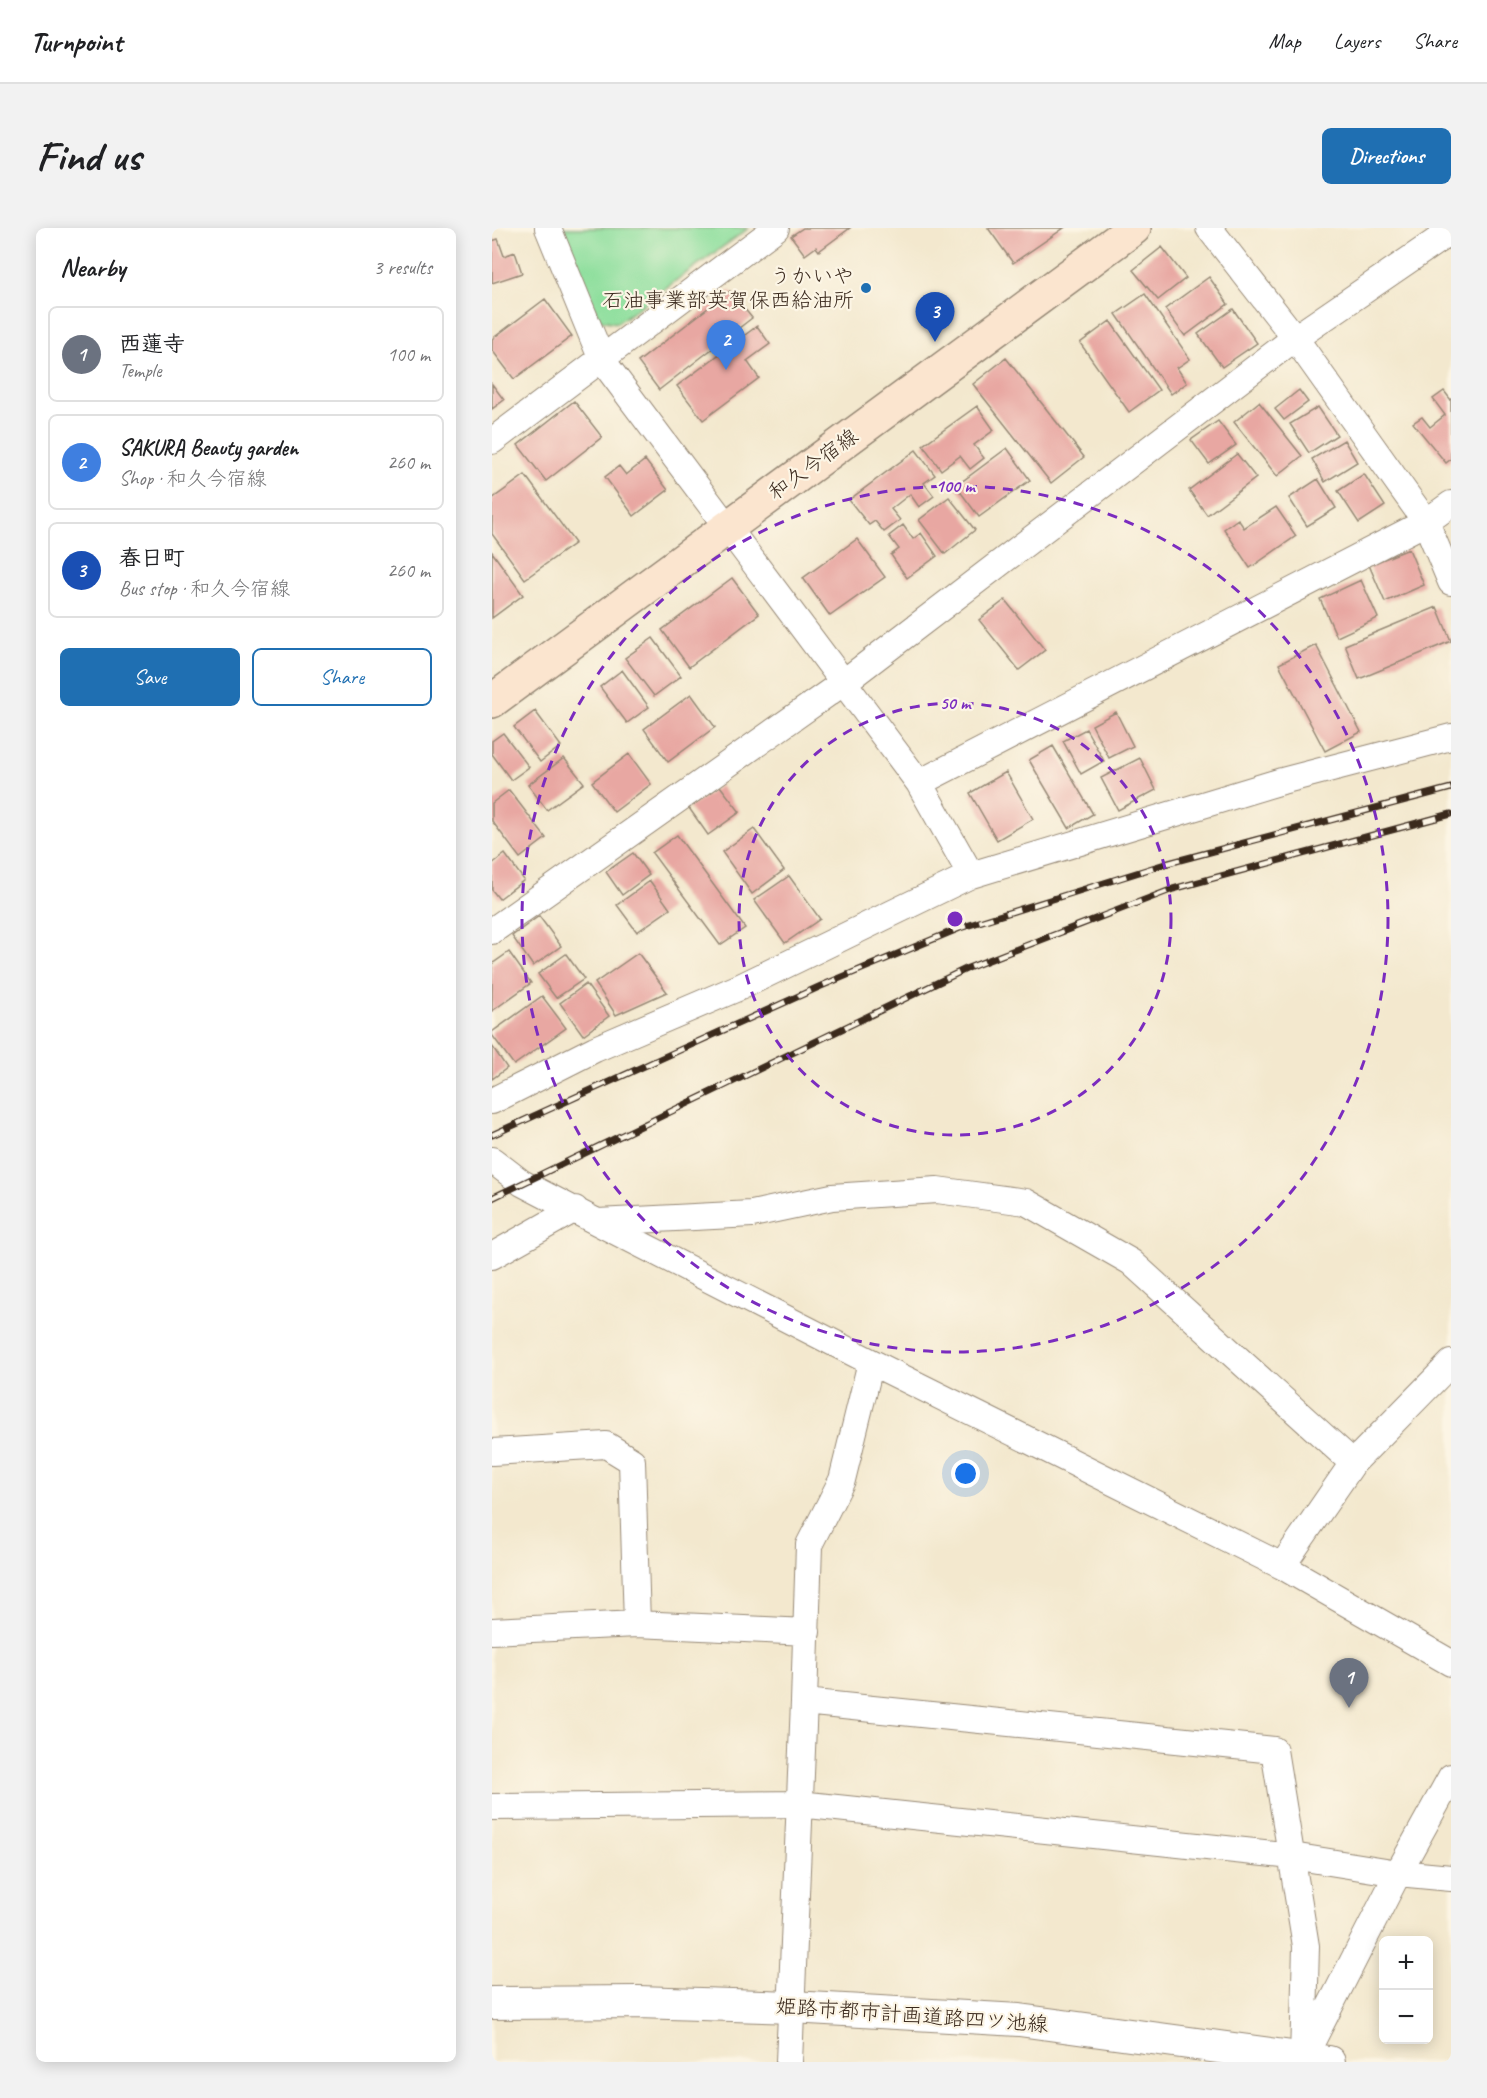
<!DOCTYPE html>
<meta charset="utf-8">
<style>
body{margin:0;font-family:Caveat,"Klee One",sans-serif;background:#f2f2f2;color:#202124}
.controls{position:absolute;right:18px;bottom:18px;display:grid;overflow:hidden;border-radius:9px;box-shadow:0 3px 15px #0003}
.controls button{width:54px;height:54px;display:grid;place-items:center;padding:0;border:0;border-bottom:2px solid #e0e0e0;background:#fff;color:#202124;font:30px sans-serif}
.you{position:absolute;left:474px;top:1246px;width:21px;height:21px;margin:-15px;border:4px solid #fff;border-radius:50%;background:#1a73e8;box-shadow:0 0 0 9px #1a73e833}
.badge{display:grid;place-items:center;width:39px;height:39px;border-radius:50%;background:#1f6fb2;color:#fff;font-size:20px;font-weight:700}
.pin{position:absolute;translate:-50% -50px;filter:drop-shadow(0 2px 3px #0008)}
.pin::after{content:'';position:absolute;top:32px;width:21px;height:18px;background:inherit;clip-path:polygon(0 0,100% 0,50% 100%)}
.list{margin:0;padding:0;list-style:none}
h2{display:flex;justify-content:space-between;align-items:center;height:78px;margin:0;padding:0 24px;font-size:26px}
h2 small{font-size:20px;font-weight:400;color:#757577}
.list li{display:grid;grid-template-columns:39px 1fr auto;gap:18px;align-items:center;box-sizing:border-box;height:96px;margin:0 12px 12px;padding:0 12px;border:2px solid #e0e0e0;border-radius:9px}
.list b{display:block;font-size:22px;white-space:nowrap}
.list p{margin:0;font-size:20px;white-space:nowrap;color:#757577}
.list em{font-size:20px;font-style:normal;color:#757577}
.actions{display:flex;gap:12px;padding:18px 24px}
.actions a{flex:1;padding:14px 0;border:2px solid #1f6fb2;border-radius:9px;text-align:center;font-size:21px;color:#1f6fb2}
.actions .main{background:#1f6fb2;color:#fff}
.map{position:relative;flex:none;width:959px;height:1834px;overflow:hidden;border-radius:9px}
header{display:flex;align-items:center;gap:36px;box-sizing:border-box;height:84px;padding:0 30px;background:#fff;border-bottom:2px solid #e0e0e0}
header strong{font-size:28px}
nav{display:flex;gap:33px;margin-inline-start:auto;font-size:21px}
.intro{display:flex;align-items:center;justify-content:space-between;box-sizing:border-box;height:144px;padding:0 36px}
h1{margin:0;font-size:42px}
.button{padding:15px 27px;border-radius:9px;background:#1f6fb2;color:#fff;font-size:21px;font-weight:700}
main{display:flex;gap:36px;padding:0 36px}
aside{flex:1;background:#fff;border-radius:9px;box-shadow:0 3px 15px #0003}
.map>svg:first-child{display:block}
</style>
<header>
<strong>Turnpoint</strong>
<nav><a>Map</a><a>Layers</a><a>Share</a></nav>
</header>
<div class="intro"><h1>Find us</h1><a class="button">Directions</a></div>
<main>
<aside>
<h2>Nearby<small>3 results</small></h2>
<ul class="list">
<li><span class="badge" style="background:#6b7280">1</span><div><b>西蓮寺</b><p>Temple</p></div><em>100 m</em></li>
<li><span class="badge" style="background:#3f7fe0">2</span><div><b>SAKURA Beauty garden</b><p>Shop · 和久今宿線</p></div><em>260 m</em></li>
<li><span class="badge" style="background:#1a4fb4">3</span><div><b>春日町</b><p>Bus stop · 和久今宿線</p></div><em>260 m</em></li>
</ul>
<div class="actions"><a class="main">Save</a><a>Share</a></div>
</aside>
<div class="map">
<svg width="959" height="1834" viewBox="0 0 959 1834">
<rect width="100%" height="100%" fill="#fcf5e5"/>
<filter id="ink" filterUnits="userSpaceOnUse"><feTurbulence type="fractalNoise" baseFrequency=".0167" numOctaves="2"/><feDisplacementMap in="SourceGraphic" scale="12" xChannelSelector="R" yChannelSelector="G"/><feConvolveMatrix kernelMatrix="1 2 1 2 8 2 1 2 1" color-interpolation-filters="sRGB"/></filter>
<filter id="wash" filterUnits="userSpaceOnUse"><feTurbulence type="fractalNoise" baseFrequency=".008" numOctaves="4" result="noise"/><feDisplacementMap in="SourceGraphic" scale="24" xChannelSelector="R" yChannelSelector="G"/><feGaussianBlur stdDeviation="1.35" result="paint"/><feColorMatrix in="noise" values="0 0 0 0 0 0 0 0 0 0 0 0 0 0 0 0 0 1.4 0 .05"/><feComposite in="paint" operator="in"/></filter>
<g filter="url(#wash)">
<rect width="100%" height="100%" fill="#f3e8ce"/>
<!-- green -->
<path fill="#8fdf9e" stroke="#65845e" stroke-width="1.5" d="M70,0H257L125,95L108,92L75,23Z"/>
<g id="blocks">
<!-- building -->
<path fill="#e8a7a2" d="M311,0H358L327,23L324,19L313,27L299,8Z
M496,0H572L521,35Z
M6,11L12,28L23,24L30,45L0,55V13Z
M670,19L694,50L666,72L641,42Z
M717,49L736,76L693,108L673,81Z
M238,63L260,90L167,162L146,134Z
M653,66L698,131L685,140L695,155L679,166L624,86Z
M53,71L80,108L22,151L0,122V111Z
M741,81L765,115L730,139L706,106Z
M618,93L667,162L637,184L588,115Z
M265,98L278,116L255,133L267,150L211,192L185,158Z
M514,130L592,229L559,255L481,156Z
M0,156L12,172L0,181Z
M807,162L816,174L792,192L783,181Z
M952,163L959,172V231L954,235L921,195L930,189L938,199L953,187L941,171Z
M82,173L110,209L54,253L26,217Z
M767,174L810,228L785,248L742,194Z
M485,178L502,202L482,217L492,230L478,241L468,228L449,242L431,217Z
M826,179L845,207L817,225L798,196Z
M726,193L744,217L717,236L699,212Z
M852,212L865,234L833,254L820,231Z
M515,220L538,252L487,289L464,258Z
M424,222L443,247L432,255L442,268L427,279L418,266L399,281L408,292L392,304L383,293L377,297L357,272Z
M745,226L764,250L715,287L697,262Z
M153,232L176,262L142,288L113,249L127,238L134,247Z
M872,246L893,278L867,295L846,263Z
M33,247L83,315L33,351L0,306V271Z
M826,251L844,280L815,298L797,270Z
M457,269L483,302L453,326L427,292Z
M784,279L804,308L758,340L732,301L746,291L752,300Z
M411,297L421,311L429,305L445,328L415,350L399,327L407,321L397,308Z
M365,311L393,349L338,388L311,350Z
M917,321L932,357L893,374L877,337Z
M0,324L31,367L0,390Z
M240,350L267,386L197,439L170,402Z
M869,352L886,390L845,409L828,371Z
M513,372L553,422L527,442L487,392Z
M945,379L959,413L867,451L853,417Z
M161,410L189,448L162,468L133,430Z
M824,417L869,504L833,523L787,436Z
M130,442L157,479L135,495L108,459Z
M199,466L223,499L176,534L152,501Z
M43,483L69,518L48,534L22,499Z
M624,484L641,518L617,530L600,497Z
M594,501L612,533L589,546L571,513Z
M11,505L37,539L19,552L0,526V513Z
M561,518L601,586L577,600L537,532Z
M137,526L159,556L122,584L100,554Z
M72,530L92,555L55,582L36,557Z
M648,530L664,562L626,582L609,550Z
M514,544L541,591L505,612L478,565Z
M228,558L248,584L216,607L197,580Z
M17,562L54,610L28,630L0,593V575Z
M262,601L292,642L260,666L230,624Z
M185,607L253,700L228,717L160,625Z
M141,625L157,647L130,667L114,644Z
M13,626L32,652L7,671L0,662V636Z
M297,648L328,691L293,715L262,672Z
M158,653L178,681L145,704L125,677Z
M47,688L69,718L41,738L20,708Z
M17,724L39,755L0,783V736Z
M146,725L175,764L124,787L103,755Z
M74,726L92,751L64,770L46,746Z
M94,756L117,788L91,807L68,775Z
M50,768L74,800L22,837L0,807V804Z
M0,818L15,840L0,851Z"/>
</g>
</g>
<g filter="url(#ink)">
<use href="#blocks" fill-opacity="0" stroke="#978976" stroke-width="1.5"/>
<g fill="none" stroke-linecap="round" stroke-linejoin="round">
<!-- minor casing -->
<g stroke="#978976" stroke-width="28">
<path id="minor" d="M56,0L110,132L427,555L479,647
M717,0L803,110L934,294L959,354
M0,213L284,0
M427,555L934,294L959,276
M0,703L352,454L803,110L959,3
M0,873L103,821L248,759L479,647L790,553L959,509
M0,932L30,955L105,994L379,1134L790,1338L959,1435
M106,994L260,986L340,969L445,962L534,974L639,1034L861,1235
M0,1028L83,981
M0,1224L114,1217L140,1233L145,1396
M790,1338L861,1235L959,1135
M0,1403L145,1396L315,1404
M312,1474L782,1522L814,1718L811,1831
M0,1579L307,1576L800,1628L906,1645L959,1650
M814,1825L906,1645L959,1549
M297,1834L312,1474L317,1317L350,1252L379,1134"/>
</g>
<!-- tertiary casing -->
<g stroke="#978976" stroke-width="34">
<path id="tertiary" d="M0,1775L146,1774L300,1779L527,1792L837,1834"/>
</g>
<!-- secondary casing -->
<g stroke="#978976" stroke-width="36">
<path id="secondary" d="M0,473L642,0"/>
</g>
<!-- minor -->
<use href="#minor" stroke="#fff" stroke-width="26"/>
<!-- tertiary -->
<use href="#tertiary" stroke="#fff" stroke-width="32"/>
<!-- secondary -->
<use href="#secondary" stroke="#fbe5cf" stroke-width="33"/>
<!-- rail casing -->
<g stroke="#3b2a1e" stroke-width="7">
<path id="rail" d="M0,907L329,758L468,700L673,636L959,560
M0,970L476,740L681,661L959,586"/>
</g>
<!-- rail -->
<use href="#rail" stroke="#fcf5e5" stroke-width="4.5" stroke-dasharray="14" stroke-linecap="butt"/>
</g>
</g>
<!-- distance rings -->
<g fill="none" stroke="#7b2cbf" stroke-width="3" stroke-dasharray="10 8">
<circle cx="463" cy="691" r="216"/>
<circle cx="463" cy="691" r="433"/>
</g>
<!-- markers -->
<circle fill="#1f6fb2" stroke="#fcf5e5" stroke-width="2" cx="374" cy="60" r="6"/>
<g text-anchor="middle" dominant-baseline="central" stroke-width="4.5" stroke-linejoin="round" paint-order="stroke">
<!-- poi labels -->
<g font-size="21" fill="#3b2a1e" stroke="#fcf5e5" text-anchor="end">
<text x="362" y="48">うかいや<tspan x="362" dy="24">石油事業部英賀保西給油所</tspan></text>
</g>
<!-- street labels -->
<g font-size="21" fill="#3b2a1e" stroke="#fcf5e5">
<text transform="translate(321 236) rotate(-36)">和久今宿線</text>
<text transform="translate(420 1787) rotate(4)">姫路市都市計画道路四ツ池線</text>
</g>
</g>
<circle cx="463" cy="691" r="9" fill="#7b2cbf" stroke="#fcf5e5" stroke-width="3"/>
<g font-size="18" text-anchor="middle" font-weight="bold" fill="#7b2cbf" stroke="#fcf5e5" stroke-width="4.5" stroke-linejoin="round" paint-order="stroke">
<text x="463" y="264">100 m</text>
<text x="463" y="481">50 m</text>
</g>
</svg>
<div class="controls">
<button>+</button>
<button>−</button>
</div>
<div class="you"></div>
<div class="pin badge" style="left:857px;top:1480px;background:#6b7280">1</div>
<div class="pin badge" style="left:234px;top:142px;background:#3f7fe0">2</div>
<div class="pin badge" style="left:443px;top:114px;background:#1a4fb4">3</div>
</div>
</main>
